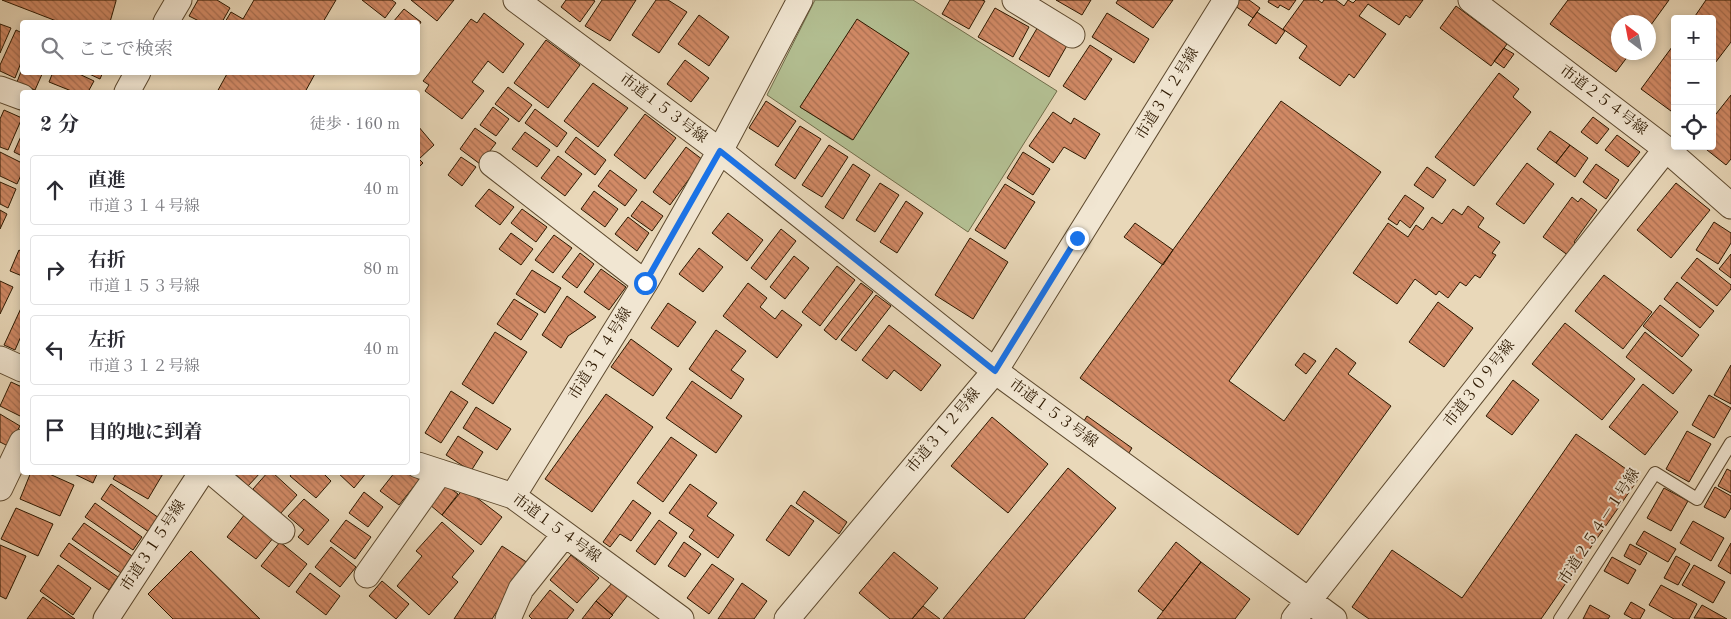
<!DOCTYPE html>
<html lang="ja">
<meta charset="utf-8">
<style>
body{margin:0;font-family:"Old Standard TT","Noto Serif JP",serif;background:#f2f2f3;color:#2b2b33}
.controls{position:absolute;right:15px;top:15px;display:grid;overflow:hidden;border-radius:5px;box-shadow:0 2px 8px #0003}
.controls button{width:45px;height:45px;display:grid;place-items:center;padding:0;border:0;border-bottom:1px solid #e1e1e2;background:#fff;color:#2b2b33;font:25px sans-serif}
.compass{position:absolute;left:1611px;top:15px;width:45px;height:45px;border-radius:50%;background:#fff;box-shadow:0 2px 8px #0003;rotate:328deg}
.stop{position:absolute;width:15px;height:15px;margin:-11px;border:4px solid #1a73e8;border-radius:50%;background:#fff}
.stop.end{background:#1a73e8;border-color:#fff;box-shadow:0 1px 5px #0008}
.list{margin:0;padding:0;list-style:none}
h2{display:flex;justify-content:space-between;align-items:center;height:65px;margin:0;padding:0 20px;font-size:21px}
h2 small{font-size:16px;font-weight:400;color:#7c7c81}
.list li{display:grid;grid-template-columns:32px 1fr auto;gap:15px;align-items:center;box-sizing:border-box;height:70px;margin:0 10px 10px;padding:0 10px;border:1px solid #e1e1e2;border-radius:5px}
.list b{display:block;font-size:19px;white-space:nowrap}
.list p{margin:0;font-size:16px;white-space:nowrap;color:#7c7c81}
.list em{font-size:16px;font-style:normal;color:#7c7c81}
.icon{flex:none;width:28px;height:28px;fill:none;stroke:currentColor;stroke-width:2;stroke-linecap:round;stroke-linejoin:round}
.map{position:relative;flex:none;width:1731px;height:619px;overflow:hidden}
.search{position:absolute;background:#fff;box-shadow:0 2px 8px #0003;left:20px;top:20px;width:400px;height:55px;display:flex;align-items:center;gap:12px;box-sizing:border-box;padding:0 18px;border-radius:5px;color:#7c7c81;font-size:19px}
.panel{position:absolute;background:#fff;box-shadow:0 2px 8px #0003;left:20px;top:90px;width:400px;height:385px;border-radius:5px}
.map>svg:first-child{display:block}
</style>
<div class="map">
<svg width="1731" height="619" viewBox="0 0 1731 619">
<defs>
<pattern id="building-back-hatch" width="6" height="6" patternUnits="userSpaceOnUse" patternTransform="scale(1.25)"><rect width="6" height="6" fill="#d28a66"/><path d="M-1 5l2 2M0 0l6 6M5-1l2 2" fill="none" stroke="#ab7052"/></pattern>
</defs>
<rect width="100%" height="100%" fill="#e9d8b9"/>
<filter id="stains"><feTurbulence type="fractalNoise" baseFrequency=".004" numOctaves="4"/><feColorMatrix values="0 0 0 0 .2 0 0 0 0 .09 0 0 0 0 .02 0 0 0 .5 -.17"/></filter>
<radialGradient id="worn" r=".72"><stop offset=".6" stop-color="#630" stop-opacity="0"/><stop offset="1" stop-color="#630" stop-opacity=".3"/></radialGradient>
<!-- garden -->
<path fill="#b3bf92" stroke="#706c49" fill-rule="evenodd" d="M815,0H913L1057,91L968,232L767,95ZM857,20L909,53L852,140L800,107Z"/>
<!-- building -->
<path fill="url(#building-back-hatch)" stroke="#2e1900" d="M2,0H116V1L110,22H59Z
M198,0H217L230,8L222,22H201L189,16Z
M254,0H336L323,22H225L231,12L243,19Z
M362,0H392L396,3L385,18Z
M411,0H454L437,21Z
M566,0H593L595,1L580,22L561,7Z
M602,0H636L610,41L585,26Z
M656,0H668L687,12L659,53L632,35Z
M950,0H982L985,1L969,29L942,14Z
M1056,0H1091L1082,15Z
M1118,0H1173L1153,28L1116,3Z
M1239,0H1249L1260,8L1253,18L1235,6Z
M1269,0H1296L1289,10L1280,5L1278,8L1268,2Z
M1304,0H1318L1322,3L1324,0H1336L1344,6L1348,0L1353,3L1356,0H1423L1410,18L1406,15L1399,25L1368,4L1359,16L1386,34L1354,78L1349,74L1340,86L1299,58L1307,46L1283,29Z
M1568,0H1669L1648,29V22H1618V52H1631L1616,72L1550,24Z
M1706,0H1731V42L1712,67V19H1693Z
M1456,6L1507,44L1491,66L1440,28Z
M995,8L1029,27L1013,57L978,37Z
M404,9L421,22L418,27V22H393Z
M1257,12L1285,31L1276,44L1248,25Z
M484,13L524,44L503,73L488,61L472,82L484,91L462,119L425,91L429,85L423,81L471,19L477,23Z
M1107,13L1149,39L1134,63L1092,37Z
M699,15L729,37L709,66L678,44Z
M857,19L909,53L853,140L800,107Z
M0,24L11,28L0,53Z
M1039,25L1069,42L1049,77L1019,59Z
M16,30L22,33V60L15,78L0,71V65Z
M546,40L580,65L548,108L514,83Z
M1675,43V114L1641,89Z
M1090,45L1112,59L1085,100L1063,86Z
M1504,48L1514,54L1504,68L1494,61Z
M685,60L709,78L691,102L667,84Z
M22,69V72H43L35,90L17,82Z
M53,72H75L94,81L88,92H74L49,82Z
M85,72H103L100,79Z
M228,72H316L305,92H217Z
M1499,73L1519,89L1513,97L1531,112L1474,186L1435,157Z
M593,83L628,108L598,147L564,121Z
M508,87L532,105L519,122L495,104Z
M1731,95V159L1726,165L1702,146H1712V119Z
M766,101L796,121L778,147L749,128Z
M1281,101L1381,172L1229,381L1284,421L1336,348L1356,363L1348,374L1391,406L1298,535L1080,378Z
M493,107L509,119L496,136L480,125Z
M535,109L567,133L557,147L525,123Z
M4,110L22,118L8,150L0,147V119Z
M1053,112L1071,124L1074,118L1100,134L1085,159L1064,147L1053,163L1029,146Z
M645,114L676,138L645,179L614,155Z
M1593,117L1609,129L1597,144L1581,132Z
M418,126L434,145L419,159L423,163L418,168Z
M800,126L821,139L795,179L775,165Z
M475,128L496,143L480,164L460,149Z
M1550,131L1570,145L1556,163L1537,149Z
M525,132L550,150L537,167L512,149Z
M22,134V156L14,152Z
M1617,135L1640,152L1628,167L1605,150Z
M576,137L606,160L595,175L565,152Z
M829,145L848,157L822,197L802,185Z
M1570,145L1588,158L1575,177L1556,163Z
M686,147L703,160L670,205L653,192Z
M0,152L22,163V173L17,184L0,176Z
M1023,152L1050,169L1033,195L1007,178Z
M558,156L582,174L565,196L541,178Z
M461,157L476,167L462,186L448,175Z
M1527,163L1554,184L1524,224L1496,204Z
M853,164L870,175L843,219L825,207Z
M1596,164L1619,180L1606,199L1583,182Z
M1427,167L1446,180L1433,198L1414,185Z
M610,170L637,190L625,206L598,186Z
M0,182L16,189L8,208L0,204Z
M880,183L899,195L875,232L856,220Z
M1676,183L1710,210L1671,258L1637,230Z
M1005,184L1035,202L1005,249L975,230Z
M489,189L514,207L500,225L475,206Z
M594,191L618,209L605,227L581,209Z
M1405,195L1424,208L1410,228L1400,220L1397,225L1388,219Z
M1572,197L1578,202L1581,198L1597,210L1574,242L1577,245L1569,256L1543,237Z
M642,201L663,216L652,231L631,216Z
M906,201L923,213L897,253L880,242Z
M1468,206L1484,218L1478,227L1500,242L1492,253L1496,255L1480,278L1475,275L1466,286L1460,282L1448,298L1439,291L1436,295L1415,279L1397,304L1353,273L1388,223L1408,237L1416,225L1423,230L1432,217L1442,224L1453,209L1462,215Z
M522,209L547,227L536,242L511,223Z
M0,210L7,214L0,229Z
M728,213L763,240L747,261L712,233Z
M628,217L649,233L637,251L615,234Z
M1714,222L1731,233V243L1718,264L1696,250Z
M1135,223L1173,250L1163,265L1124,237Z
M781,229L796,241L766,280L751,268Z
M511,233L533,249L521,265L499,249Z
M554,235L572,248L553,273L535,260Z
M970,238L1008,262L973,319L935,295Z
M699,248L723,267L703,292L679,274Z
M19,250L22,252V276L10,271Z
M580,253L594,264L577,288L562,277Z
M1731,254V278L1719,269Z
M794,256L809,268L785,299L770,287Z
M1697,258L1731,285V289L1717,306L1681,278Z
M837,266L855,280L820,326L802,312Z
M601,269L626,287L609,310L584,292Z
M532,270L561,288L545,313L516,294Z
M1604,275L1652,312L1623,349L1575,311Z
M0,281L13,287L0,314Z
M1677,282L1714,311L1700,328L1664,299Z
M748,283L767,298L760,307L775,319L782,310L802,325L777,358L723,316Z
M861,283L873,292L836,340L824,330Z
M876,295L891,306L856,351L841,340Z
M567,296L596,317L568,336L561,348L542,335Z
M514,299L538,314L521,340L497,324Z
M1438,302L1473,328L1444,367L1409,342Z
M668,303L696,322L678,347L651,328Z
M1660,305L1699,335L1682,357L1643,326Z
M22,306V334L15,350L4,345Z
M1565,323L1635,379L1602,420L1532,364Z
M889,325L941,365L921,391L894,370L887,379L862,360Z
M716,330L746,351L731,370L744,379L731,399L689,369Z
M495,332L527,352L493,404L462,384Z
M1645,332L1692,370L1673,394L1626,357Z
M631,339L672,369L653,396L611,367Z
M1304,353L1316,361L1306,374L1295,365Z
M1731,365V404L1714,395Z
M1513,380L1539,400L1512,435L1486,416Z
M692,381L742,416L716,453L666,418Z
M11,382L22,387V417L0,406Z
M1643,384L1678,412L1645,455L1609,427Z
M451,391L468,402L441,443L425,433Z
M606,394L653,427L592,512L545,479Z
M1709,395L1731,408L1714,438L1692,425Z
M476,407L511,429L497,450L463,428Z
M0,414L20,426L8,446L0,442Z
M1087,416L1132,448L1127,456L1082,424Z
M992,417L1048,464L1008,513L951,466Z
M1687,431L1711,444L1689,482L1666,469Z
M1576,434L1639,478L1541,619H1369L1352,607L1392,550L1462,598Z
M458,436L483,452L471,471L446,455Z
M671,437L697,455L663,502L637,483Z
M1068,468L1116,508L1024,619H943Z
M1727,469L1731,471V493L1718,486Z
M31,472H45L74,485L60,516L20,499Z
M70,472H98L93,483Z
M117,472H164L148,499L113,479Z
M233,472H261L248,486Z
M268,472H272L297,495L280,514L253,489Z
M293,472H322L331,481L316,498L290,476Z
M337,472H367L354,488Z
M395,472H410L419,480L399,505L380,491Z
M111,484L159,518L149,532L101,499Z
M690,484L717,503L707,516L734,535L718,558L689,537L694,530L669,513Z
M446,485L458,494L442,515L430,505Z
M1715,487L1731,496V508L1725,518L1704,507Z
M464,488L502,517L481,545L442,515Z
M1664,488L1688,501L1671,531L1647,518Z
M804,491L847,522L839,534L796,503Z
M364,492L383,507L368,527L349,513Z
M304,499L329,520L308,545L298,537L304,530L288,516Z
M633,500L651,513L631,541L620,534L610,547L603,542Z
M95,503L142,537L133,550L85,517Z
M791,505L814,521L789,556L766,540Z
M16,508L53,524L38,556L1,539Z
M245,514L274,537L256,559L227,537Z
M346,520L371,537L355,559L330,541Z
M659,520L677,533L655,565L636,551Z
M1693,521L1724,538L1711,561L1680,543Z
M442,522L474,551L452,577L458,582L429,615L397,586L422,556L416,551Z
M84,523L132,556L121,573L72,539Z
M1644,531L1676,549L1668,562L1636,544Z
M280,542L307,564L289,587L261,566Z
M684,542L701,554L685,577L668,566Z
M1176,542L1201,562L1163,611L1138,591Z
M69,543L118,577L109,590L60,556Z
M1731,543V574L1718,566Z
M1630,544L1647,553L1640,565L1624,556Z
M0,545L26,556L6,599L0,596Z
M502,546L528,563L492,619H454Z
M331,547L356,567L340,587L315,567Z
M191,551L260,619H173L148,594Z
M894,552L938,588L912,619H890L859,593Z
M571,555L599,578L577,603L550,580Z
M1676,556L1690,564L1678,585L1664,578Z
M1612,557L1636,570L1628,584L1604,571Z
M1201,562L1250,599L1235,619H1157Z
M712,564L734,579L709,614L687,598Z
M58,565L91,588L73,615L40,591Z
M1694,565L1725,582L1713,603L1682,585Z
M310,573L340,596L326,615L296,592Z
M382,581L409,604L396,619L369,596Z
M613,582L628,595L612,615L596,601Z
M742,583L767,601L754,619H718Z
M1661,585L1697,604L1689,619H1674L1649,605Z
M550,590L574,610L567,619H532L529,616Z
M43,597L75,619H27Z
M596,601L613,615L609,619H582Z
M1631,602L1645,610L1640,619H1633L1624,614Z
M1590,605L1610,616L1608,619H1583Z
M1702,605L1727,619L1694,618Z
M923,606L940,619H912Z"/>
<g fill="none" stroke-linecap="round" stroke-linejoin="round">
<!-- lane casing -->
<g stroke="#5d492e" stroke-width="14">
<path id="lane" d="M1560,619L1655,473L1697,499L1731,443"/>
</g>
<!-- street casing -->
<g stroke="#5d492e" stroke-width="27">
<path id="street" d="M516,0L720,151L995,371L1334,619
M1015,0L1072,35
M1471,0L1666,149L1731,206
M166,22L179,0
M0,89L22,97
M127,92L138,72
M492,164L645,283
M0,359L22,369
M418,465L513,496L681,619
M212,472L282,531
M0,488L22,442
M513,496L645,283L720,151L800,0
M367,575L440,472
M106,619L202,472
M508,619L521,589L564,535
M787,619L995,371L1226,0
M1294,619L1666,149"/>
</g>
<!-- lane -->
<use href="#lane" stroke="#f1e6d2" stroke-width="12"/>
<!-- street -->
<use href="#street" stroke="#f1e6d2" stroke-width="25"/>
</g>
<g fill="none" stroke-linecap="round" stroke-linejoin="round">
<!-- route -->
<path stroke="#1a73e8" stroke-width="6" d="M645,283L720,151L995,371L1077,238"/>
</g>
<g text-anchor="middle" dominant-baseline="central" stroke-width="4" stroke-linejoin="round" paint-order="stroke">
<!-- street labels -->
<g font-size="15" fill="#2e1900" stroke="#f1e6d2">
<text transform="translate(1168 94) rotate(-58)">市道３１２号線</text>
<text transform="translate(1603 101) rotate(37)">市道２５４号線</text>
<text transform="translate(663 109) rotate(37)">市道１５３号線</text>
<text transform="translate(601 354) rotate(-58)">市道３１４号線</text>
<text transform="translate(1480 384) rotate(-52)">市道３０９号線</text>
<text transform="translate(1053 414) rotate(36)">市道１５３号線</text>
<text transform="translate(944 431) rotate(-50)">市道３１２号線</text>
<text transform="translate(1600 527) rotate(-57)">市道２５４－１号線</text>
<text transform="translate(556 529) rotate(36)">市道１５４号線</text>
<text transform="translate(154 546) rotate(-57)">市道３１５号線</text>
</g>
</g>
<rect width="100%" height="100%" filter="url(#stains)"/>
<rect width="100%" height="100%" fill="url(#worn)"/>
</svg>
<div class="controls">
<button>+</button>
<button>−</button>
<button><svg class="icon" aria-label="locate" viewBox="0 0 24 24"><circle cx="12" cy="12" r="6"/><path d="M12 2v4M12 18v4M2 12h4M18 12h4"/></svg></button>
</div>
<svg class="compass" viewBox="-18 -18 36 36"><path d="M0-13l5 13h-10z" fill="#e53935"/><path d="M0 13l5-13h-10z" fill="#7c7c81"/></svg>
<div class="stop" style="left:645px;top:283px"></div>
<div class="stop end" style="left:1077px;top:238px"></div>
<div class="search"><svg class="icon" aria-label="search" viewBox="0 0 24 24"><circle cx="10" cy="10" r="6"/><path d="M15 15l6 6"/></svg>ここで検索</div>
<section class="panel">
<h2>2 分<small>徒歩 · 160 m</small></h2>
<ul class="list">
<li><svg class="icon" aria-label="ahead" viewBox="0 0 24 24"><path d="M12 20V5M6 11l6-6 6 6"/></svg><div><b>直進</b><p>市道３１４号線</p></div><em>40 m</em></li>
<li><svg class="icon" aria-label="right" viewBox="0 0 24 24"><path d="M7 20v-9h11M14 6l5 5-5 5"/></svg><div><b>右折</b><p>市道１５３号線</p></div><em>80 m</em></li>
<li><svg class="icon" aria-label="left" viewBox="0 0 24 24"><path d="M17 20v-9H6M10 6l-5 5 5 5"/></svg><div><b>左折</b><p>市道３１２号線</p></div><em>40 m</em></li>
<li><svg class="icon" aria-label="arrive" viewBox="0 0 24 24"><path d="M6 21V4h12l-3 4 3 4H6"/></svg><div><b>目的地に到着</b></div></li>
</ul>
</section>
</div>
